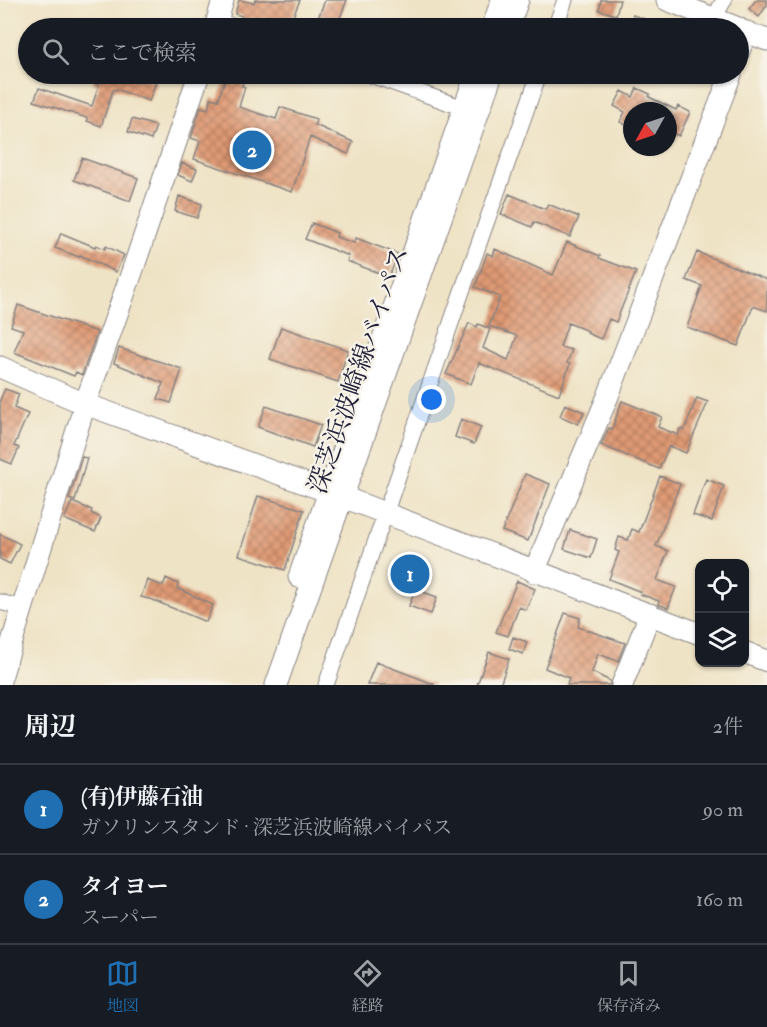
<!DOCTYPE html>
<html lang="ja">
<meta charset="utf-8">
<style>
body{margin:0;font-family:"IM FELL Double Pica","Noto Serif JP",serif;background:#20242c;color:#f1f3f6}
.controls{position:absolute;right:18px;bottom:18px;display:grid;overflow:hidden;border-radius:12px;box-shadow:0 2px 4px #0004}
.controls button{width:54px;height:54px;display:grid;place-items:center;padding:0;border:0;border-bottom:2px solid #363941;background:#171b24;color:#f1f3f6;font:30px sans-serif}
.compass{position:absolute;left:623px;top:102px;width:54px;height:54px;border-radius:50%;background:#171b24;box-shadow:0 2px 4px #0004;rotate:230deg}
.you{position:absolute;left:432px;top:400px;width:21px;height:21px;margin:-15px;border:4px solid #fff;border-radius:50%;background:#1a73e8;box-shadow:0 0 0 9px #1a73e833}
.badge{display:grid;place-items:center;width:39px;height:39px;border-radius:50%;background:#1f6fb2;color:#fff;font-size:20px;font-weight:700}
.pin{position:absolute;translate:-50% -50%;border:3px solid #fff;box-shadow:0 2px 6px #0006}
.list{margin:0;padding:0;list-style:none}
h2{display:flex;justify-content:space-between;align-items:center;height:78px;margin:0;padding:0 24px;font-size:26px}
h2 small{font-size:20px;font-weight:400;color:#9ea1a6}
.list li{display:grid;grid-template-columns:39px 1fr auto;gap:18px;align-items:center;box-sizing:border-box;height:90px;padding:0 24px;border-top:2px solid #363941}
.list b{display:block;font-size:22px;white-space:nowrap}
.list p{margin:0;font-size:20px;white-space:nowrap;color:#9ea1a6}
.list em{font-size:20px;font-style:normal;color:#9ea1a6}
.icon{flex:none;width:33px;height:33px;fill:none;stroke:currentColor;stroke-width:2;stroke-linecap:round;stroke-linejoin:round}
.map{position:relative;flex:none;width:767px;height:685px;overflow:hidden}
.search{position:absolute;background:#171b24;box-shadow:0 2px 4px #0004;left:18px;right:18px;top:18px;height:66px;display:flex;align-items:center;gap:15px;box-sizing:border-box;padding:0 21px;border-radius:33px;color:#9ea1a6;font-size:22px}
.sheet{height:258px;background:#171b24}
nav{display:flex;justify-content:space-around;align-items:center;box-sizing:border-box;height:84px;border-top:2px solid #363941;background:#171b24;font-size:16px;color:#9ea1a6}
nav a{display:grid;justify-items:center;gap:3px}
nav .on{color:#1f6fb2}
.map>svg:first-child{display:block}
</style>
<div class="map">
<svg width="767" height="685" viewBox="0 0 767 685">
<defs>
<pattern id="building-cross-hatch" width="8" height="8" patternUnits="userSpaceOnUse" patternTransform="scale(1.5)"><rect width="8" height="8" fill="#df9a74"/><path d="M0 0l8 8M0 8l8-8" fill="none" stroke="#b47d60"/></pattern>
</defs>
<rect width="100%" height="100%" fill="#f7f3e8"/>
<filter id="ink" filterUnits="userSpaceOnUse"><feTurbulence type="fractalNoise" baseFrequency=".0167" numOctaves="2"/><feDisplacementMap in="SourceGraphic" scale="12" xChannelSelector="R" yChannelSelector="G"/><feConvolveMatrix kernelMatrix="1 2 1 2 8 2 1 2 1" color-interpolation-filters="sRGB"/></filter>
<filter id="wash" filterUnits="userSpaceOnUse"><feTurbulence type="fractalNoise" baseFrequency=".008" numOctaves="4" result="noise"/><feDisplacementMap in="SourceGraphic" scale="24" xChannelSelector="R" yChannelSelector="G"/><feGaussianBlur stdDeviation="1.35" result="paint"/><feColorMatrix in="noise" values="0 0 0 0 0 0 0 0 0 0 0 0 0 0 0 0 0 1.4 0 .05"/><feComposite in="paint" operator="in"/></filter>
<g filter="url(#wash)">
<rect width="100%" height="100%" fill="#efe3c5"/>
<g id="blocks">
<!-- building -->
<path fill="url(#building-cross-hatch)" d="M239,0L254,3L255,0H300L292,19L315,26L325,0H347L336,28H268L246,22L242,19V16L235,14Z
M601,0H620L616,15L599,10Z
M756,0H767V5L759,17L749,9Z
M633,15L667,27V28H639L629,25Z
M96,74H132L156,82L149,101L116,89L113,90L101,126L87,121V118L34,101L39,88L92,106L99,85L93,83Z
M227,74H245L242,86L245,87L239,107L276,119L280,107L316,119L315,125L353,142L348,154L310,137L292,192L194,159L200,141L191,138L201,107L208,109L211,98L218,100Z
M637,88L650,94L649,97L676,110L678,106L690,112L679,136L668,131V111H632V128L620,122L625,112L614,106L622,91L633,97Z
M132,119L156,126L151,140L128,132Z
M82,158L138,178L130,201L74,180Z
M182,163L197,169L192,181L178,175Z
M509,194L545,209L548,204L579,217L570,237L534,222L532,227L501,214Z
M179,196L202,204L197,218L175,211Z
M312,223L337,233L336,237L354,243L356,238L398,254L389,277L347,261L349,256L305,239Z
M61,233L95,247L96,245L105,249L106,246L124,255L116,272L80,255L79,257L55,248Z
M567,242L600,256L599,258L636,272L616,322L609,319L601,339L587,333L588,331L568,323L560,347L572,350L567,363L570,364L559,395L479,363L471,384L446,374L469,323L477,327L478,324L490,329L483,348L508,360L517,336L489,326L500,297L475,287L487,253L493,256L495,249L553,275Z
M697,252L767,280V311L753,306L738,346L687,327L702,286L686,280Z
M18,305L97,332L82,375L76,372L74,376L14,352L23,330L11,326Z
M281,327L348,350L338,382L270,359Z
M119,348L182,369L171,403L158,399L163,383L114,363Z
M5,389L19,394L14,408L28,414L14,446L19,448L12,464L0,459V400Z
M697,398L708,402L686,453L669,446L659,469L601,445L609,428L612,429L622,401L662,417L658,427L678,435L680,429L684,430Z
M565,404L584,412L578,424L560,416Z
M266,406L321,425L313,447L258,427Z
M461,419L481,427L474,444L455,437Z
M82,457L87,458L75,501L69,499Z
M525,474L550,484L528,541L502,531Z
M660,476L680,484L656,546L668,551L657,580L676,587L668,608L658,604L659,601L640,594L641,592L609,579L619,552L615,550L619,537L628,540L632,529L639,532Z
M706,479L724,486L712,521L693,515Z
M258,496L304,510L285,570L239,555Z
M72,502L92,510L91,513L101,518L95,532L64,519Z
M570,530L597,539L591,558L564,549Z
M0,534L20,544L10,564L0,559Z
M408,558L423,563L412,591L398,586Z
M166,578L178,584L177,588L213,605L206,622L153,600L141,597L147,580L163,586Z
M517,581L535,589L526,610L519,607L508,636L496,632Z
M415,589L437,597L431,614L409,606Z
M565,613L580,618L578,627L625,643L618,661L598,654L592,672L610,681V685H567L569,678L545,668Z
M513,637L527,642L523,654L509,649Z
M489,652L509,659L500,685H477Z
M376,662L434,684V685H367Z"/>
</g>
</g>
<g filter="url(#ink)">
<use href="#blocks" fill-opacity="0" stroke="#888280" stroke-width="1.5"/>
<g fill="none" stroke-linecap="round" stroke-linejoin="round">
<!-- street casing -->
<g stroke="#888280" stroke-width="17">
<path id="street" d="M714,18L724,0
M217,21L239,28
M555,28L565,0
M368,74L472,111
M0,602L22,608
M326,685L461,294L539,74"/>
</g>
<!-- secondary casing -->
<g stroke="#888280" stroke-width="23">
<path id="secondary" d="M667,0L738,28
M215,28L223,0
M492,28L502,0
M508,28L518,0
M738,29L767,40
M738,53L747,32
M0,367L85,404L343,497L700,634
M534,572L608,396L731,74
M299,577L476,74
M744,652L767,661
M0,681L85,404L132,272L199,74
M276,685L492,74
M622,685L650,614"/>
</g>
<!-- street -->
<use href="#street" stroke="#fff" stroke-width="15"/>
<!-- secondary -->
<use href="#secondary" stroke="#fff" stroke-width="21"/>
</g>
</g>
<g text-anchor="middle" dominant-baseline="central" stroke-width="4.5" stroke-linejoin="round" paint-order="stroke">
<!-- street labels -->
<g font-size="26" fill="#22223b" stroke="#f7f3e8">
<text transform="translate(359 370) rotate(-71)">深芝浜波崎線バイパス</text>
</g>
</g>
</svg>
<div class="controls">
<button><svg class="icon" aria-label="locate" viewBox="0 0 24 24"><circle cx="12" cy="12" r="6"/><path d="M12 2v4M12 18v4M2 12h4M18 12h4"/></svg></button>
<button><svg class="icon" aria-label="layers" viewBox="0 0 24 24"><path d="M12 4l9 5-9 5-9-5zM3 14l9 5 9-5"/></svg></button>
</div>
<svg class="compass" viewBox="-18 -18 36 36"><path d="M0-13l5 13h-10z" fill="#e53935"/><path d="M0 13l5-13h-10z" fill="#9ea1a6"/></svg>
<div class="you"></div>
<div class="pin badge" style="left:410px;top:574px">1</div>
<div class="pin badge" style="left:252px;top:150px">2</div>
<div class="search"><svg class="icon" aria-label="search" viewBox="0 0 24 24"><circle cx="10" cy="10" r="6"/><path d="M15 15l6 6"/></svg>ここで検索</div>
</div>
<section class="sheet">
<h2>周辺<small>2件</small></h2>
<ul class="list">
<li><span class="badge">1</span><div><b>(有)伊藤石油</b><p>ガソリンスタンド · 深芝浜波崎線バイパス</p></div><em>90 m</em></li>
<li><span class="badge">2</span><div><b>タイヨー</b><p>スーパー</p></div><em>160 m</em></li>
</ul>
</section>
<nav>
<a class="on"><svg class="icon" aria-label="map" viewBox="0 0 24 24"><path d="M3 6l6-2 6 2 6-2v14l-6 2-6-2-6 2zM9 4v14M15 6v14"/></svg>地図</a>
<a><svg class="icon" aria-label="directions" viewBox="0 0 24 24"><path d="M12 3l9 9-9 9-9-9zM9 14v-3h6M13 9l2 2-2 2"/></svg>経路</a>
<a><svg class="icon" aria-label="saved" viewBox="0 0 24 24"><path d="M7 4h10v16l-5-4-5 4z"/></svg>保存済み</a>
</nav>
